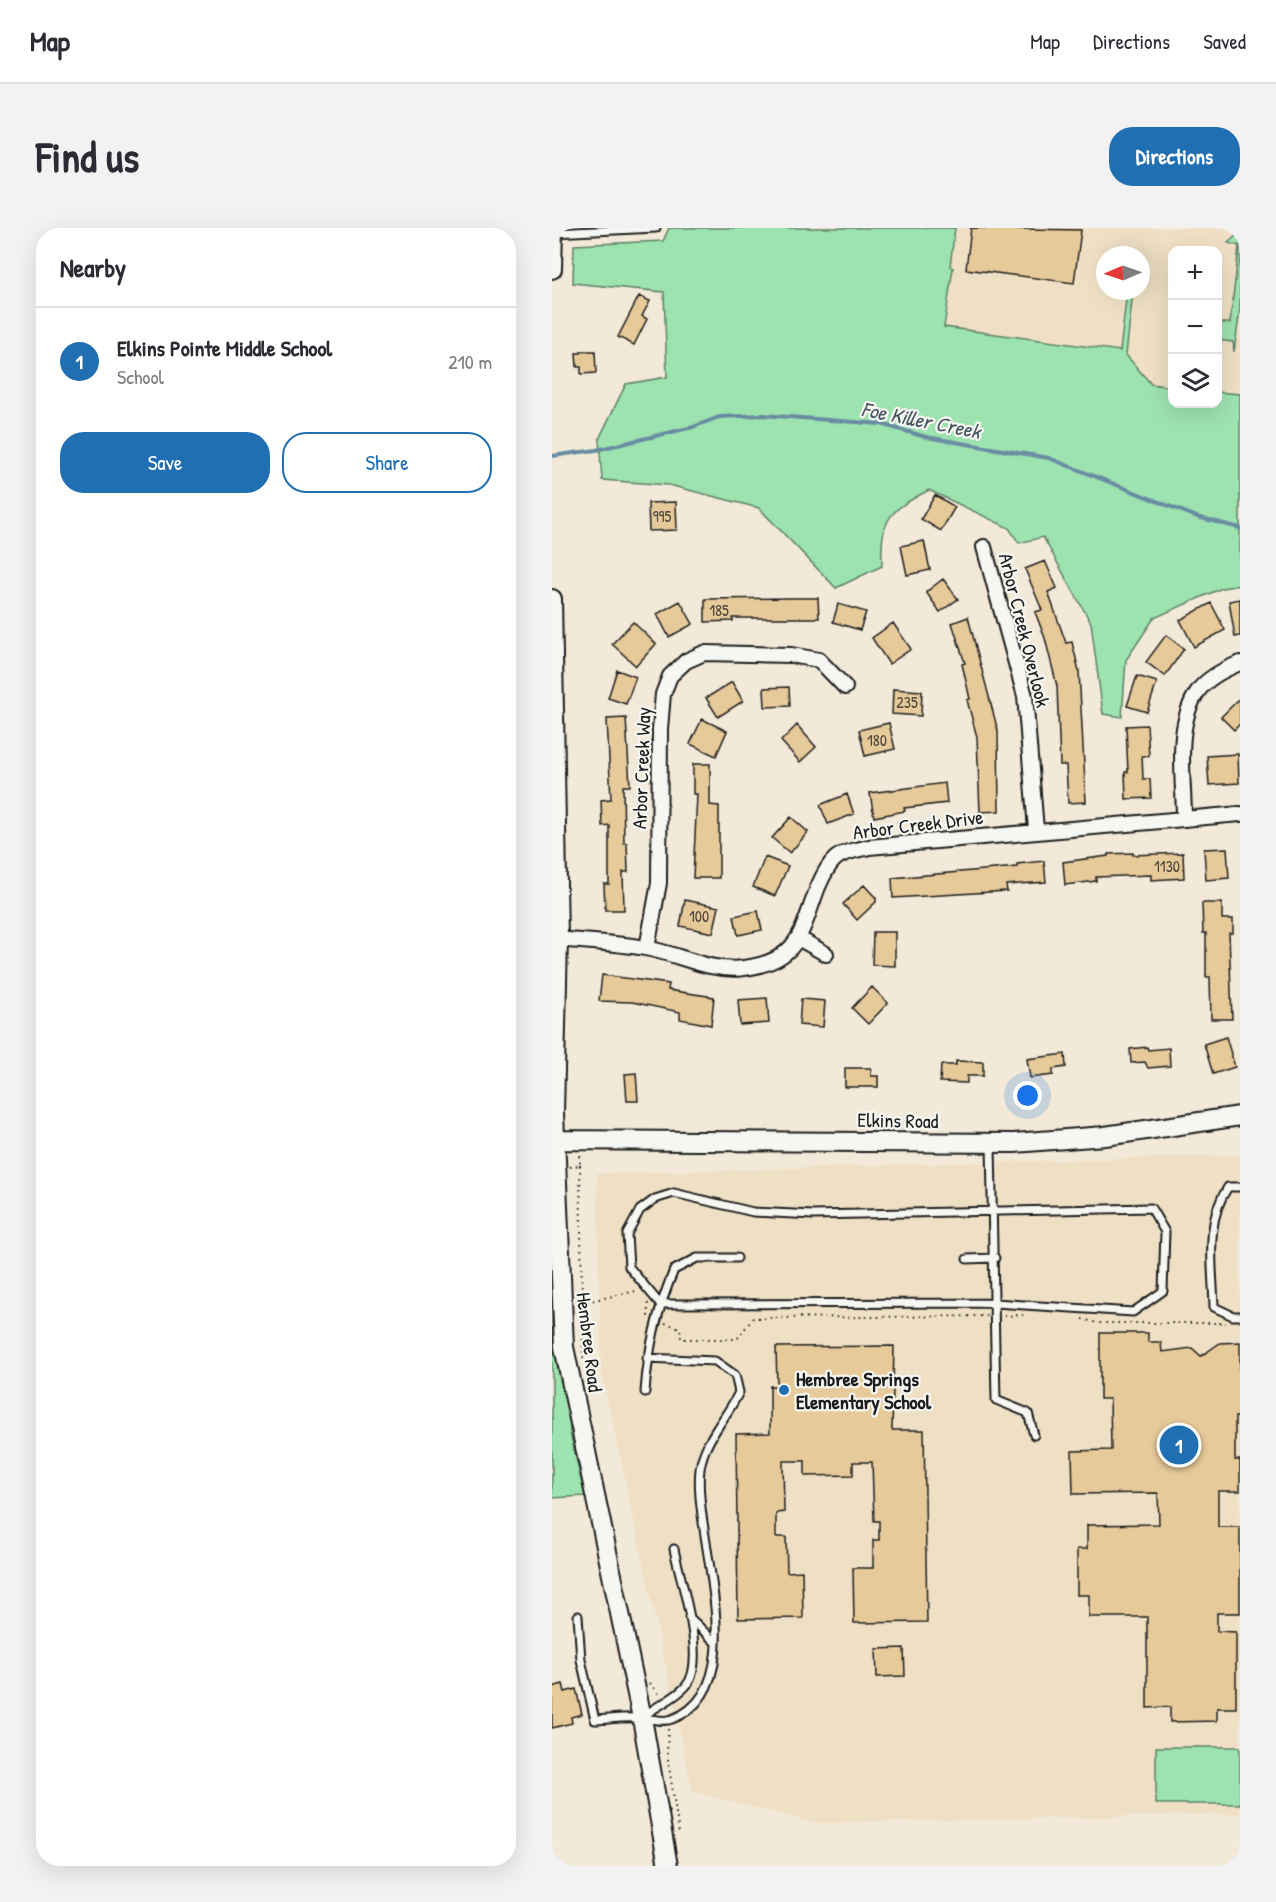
<!DOCTYPE html>
<meta charset="utf-8">
<style>
body{margin:0;font-family:"Patrick Hand",sans-serif;background:#f2f2f3;color:#2b2b33}
.controls{position:absolute;right:18px;top:18px;display:grid;overflow:hidden;border-radius:12px;box-shadow:0 6px 24px #0002}
.controls button{width:54px;height:54px;display:grid;place-items:center;padding:0;border:0;border-bottom:2px solid #e1e1e2;background:#fff;color:#2b2b33;font:30px sans-serif}
.compass{position:absolute;left:544px;top:18px;width:54px;height:54px;border-radius:50%;background:#fff;box-shadow:0 6px 24px #0002;rotate:268deg}
.you{position:absolute;left:476px;top:868px;width:21px;height:21px;margin:-15px;border:4px solid #fff;border-radius:50%;background:#1a73e8;box-shadow:0 0 0 9px #1a73e833}
.badge{display:grid;place-items:center;width:39px;height:39px;border-radius:50%;background:#1f6fb2;color:#fff;font-size:20px;font-weight:700}
.pin{position:absolute;translate:-50% -50%;border:3px solid #fff;box-shadow:0 2px 6px #0006}
.list{margin:0;padding:0;list-style:none}
h2{display:flex;justify-content:space-between;align-items:center;height:78px;margin:0;padding:0 24px;font-size:26px}
h2 small{font-size:20px;font-weight:400;color:#7c7c81}
.list li{display:grid;grid-template-columns:39px 1fr auto;gap:18px;align-items:center;box-sizing:border-box;height:108px;padding:0 24px;border-top:2px solid #e1e1e2}
.list b{display:block;font-size:22px;white-space:nowrap}
.list p{margin:0;font-size:20px;white-space:nowrap;color:#7c7c81}
.list em{font-size:20px;font-style:normal;color:#7c7c81}
.actions{display:flex;gap:12px;padding:18px 24px}
.actions a{flex:1;padding:14px 0;border:2px solid #1f6fb2;border-radius:24px;text-align:center;font-size:21px;color:#1f6fb2}
.actions .main{background:#1f6fb2;color:#fff}
.icon{flex:none;width:33px;height:33px;fill:none;stroke:currentColor;stroke-width:2;stroke-linecap:round;stroke-linejoin:round}
.map{position:relative;flex:none;width:688px;height:1638px;overflow:hidden;border-radius:24px}
header{display:flex;align-items:center;gap:36px;box-sizing:border-box;height:84px;padding:0 30px;background:#fff;border-bottom:2px solid #e1e1e2}
header strong{font-size:28px}
nav{display:flex;gap:33px;margin-inline-start:auto;font-size:21px}
.intro{display:flex;align-items:center;justify-content:space-between;box-sizing:border-box;height:144px;padding:0 36px}
h1{margin:0;font-size:42px}
.button{padding:15px 27px;border-radius:24px;background:#1f6fb2;color:#fff;font-size:21px;font-weight:700}
main{display:flex;gap:36px;padding:0 36px}
aside{flex:1;background:#fff;border-radius:24px;box-shadow:0 6px 24px #0002}
.map>svg:first-child{display:block}
</style>
<header>
<strong>Map</strong>
<nav><a>Map</a><a>Directions</a><a>Saved</a></nav>
</header>
<div class="intro"><h1>Find us</h1><a class="button">Directions</a></div>
<main>
<aside>
<h2>Nearby<small></small></h2>
<ul class="list">
<li><span class="badge">1</span><div><b>Elkins Pointe Middle School</b><p>School</p></div><em>210 m</em></li>
</ul>
<div class="actions"><a class="main">Save</a><a>Share</a></div>
</aside>
<div class="map">
<svg width="688" height="1638" viewBox="0 0 688 1638">
<rect width="100%" height="100%" fill="#f2e9d8"/>
<filter id="ink" filterUnits="userSpaceOnUse"><feTurbulence type="fractalNoise" baseFrequency=".0167" numOctaves="2"/><feDisplacementMap in="SourceGraphic" scale="12" xChannelSelector="R" yChannelSelector="G"/><feConvolveMatrix kernelMatrix="1 2 1 2 8 2 1 2 1" color-interpolation-filters="sRGB"/></filter>
<g filter="url(#ink)">
<!-- built -->
<path fill="#efe0c5" fill-rule="evenodd" d="M378,0H688V189L579,172L366,120ZM620,22H666V176H620ZM553,27H589V63H553Z
M688,927V1586L264,1595L141,1564L49,1141L45,946Z"/>
<!-- green -->
<path fill="#9de3af" stroke="#5c8066" stroke-width="1.5" d="M117,0H403L398,38L401,40L392,99L568,123L575,63H581L574,127L599,156L620,159V176H666V164L688,166V357L670,360L602,390L574,432L570,489L551,486L539,395L491,309L467,315L457,300L377,262C337,283 328,290 330,338L284,360L207,280L117,257L50,252L47,211L74,156L115,149L112,64L21,55L22,17L111,13Z
M688,4V81L682,124L681,114L666,112V95H678L687,18L676,15Z
M0,980L13,1087L18,1205L33,1268L0,1270Z
M604,1519H688V1576H604Z"/>
<g fill="none" stroke-linecap="round" stroke-linejoin="round">
<!-- stream -->
<path stroke="#698ca2" stroke-width="4" d="M0,228L44,222L141,199L167,189L211,187L329,196L374,209L497,230L645,289L688,300"/>
</g>
<!-- building -->
<path fill="#e7ca9a" stroke="#1c1c1c" stroke-width="1.5" d="M419,0L529,2L522,55L414,41Z
M87,68L98,73L90,88L95,91L82,117L66,109Z
M29,123H43L44,145L29,146V139H25L24,125H29Z
M383,267L403,279L389,303L369,291Z
M124,274L125,302L97,303L96,275Z
M372,313L378,342L355,347L349,318Z
M493,333L505,360L496,364L514,415L520,414L527,443L534,574L516,575L514,537H508L505,458L493,410L483,384L490,382L473,341Z
M391,351L406,371L388,384L374,364Z
M237,370H266L267,390H181V393L153,394V371Z
M688,371V408L683,409L677,373Z
M128,373L141,396L117,409L105,386Z
M659,375L673,402L642,419L628,392Z
M286,376L314,384L308,402L281,394Z
M416,389L446,503L447,583L428,584L425,509L415,472L418,471L410,436L413,435L400,395Z
M81,394L104,416L84,438L60,416Z
M341,395L359,421L337,436L320,410Z
M614,407L632,421L613,448L594,434Z
M65,442L84,449L74,476L56,470Z
M585,448L605,454L595,484L575,478Z
M180,454L191,473L166,489L154,470Z
M237,459L238,478L213,479L212,460Z
M341,461L370,463L369,488L340,486Z
M688,470V496L682,502L669,489Z
M74,490L78,558H71L72,615H75L76,644H71L72,682H53L52,656H57V597L50,598L49,572L59,571L55,491Z
M150,491L175,503L164,528L138,516Z
M337,495L343,521L313,528L307,502Z
M245,497L264,519L248,534L229,513Z
M595,497L597,528H590L591,551H598L599,570L574,571L573,544H576L574,498Z
M686,526L687,555L657,557L655,528Z
M141,536H158V577L167,578V650H141L145,566H141Z
M393,555L395,575L352,580L353,583L322,589L318,565Z
M295,566L302,586L276,596L268,577Z
M239,589L256,604L238,625L220,610Z
M675,620L677,650L654,652L652,621Z
M581,625V627L631,625L632,650L599,652V647L544,649V653L513,657L511,634L556,628V626Z
M213,629L236,638L223,668L201,659Z
M492,633L494,654L454,657L455,663L341,670L340,650L465,639V636Z
M312,657L324,670V674L305,692L291,676Z
M133,672L167,679L161,705L128,698Z
M650,675H670V691H681V705H677L680,791H659L658,749H654V705H651Z
M206,683L210,702L186,707L182,688Z
M321,704H343V738L320,737Z
M50,747L117,756L116,762L162,769L159,797L128,791V784L80,774L47,773Z
M320,759L336,775L316,796L300,780Z
M215,770L217,795L188,797L186,772Z
M249,771L273,773L271,799L247,797Z
M674,809L683,839L661,846L652,816Z
M595,819L596,822L617,820L618,838L596,840L593,834L579,835L578,821Z
M513,826L514,839L501,841V847L478,850L475,831Z
M404,833L431,834V848H415V855L388,854L389,837H404Z
M293,840H319V848H326V859H293Z
M84,845L86,873H75L73,846Z
M548,1105H596V1114H609L610,1124L640,1120L649,1128L668,1115L688,1114V1189H683V1232H688V1263H666V1299H688V1385H665V1403L684,1404V1480H665V1493L618,1494V1479L595,1480V1389H537V1367H525V1321H535V1297L607,1296L606,1265L521,1266L520,1223L559,1222L558,1171H548Z
M342,1118L340,1202H372L375,1394L302,1395L301,1340H321V1312H327V1293H322L320,1234H301V1247L253,1248V1233H231L232,1284L224,1285V1309H234L235,1344L250,1343L251,1390L186,1391L184,1206L218,1205V1158H225L224,1119Z
M352,1420L353,1448L325,1449L324,1421Z
M11,1456L13,1464L24,1461L30,1486L19,1489L20,1495L0,1500V1459Z"/>
<g fill="none" stroke-linecap="round" stroke-linejoin="round">
<!-- lane casing -->
<g stroke="#1c1c1c" stroke-width="11">
<path id="lane" d="M1,5L104,0
M439,917L444,1172L476,1185L482,1207
M688,959H676C652,994 661,1039 662,1079L681,1088H688
M122,965L201,984L261,987L599,980L613,1004L611,1063L581,1084L443,1075L108,1076L77,1039L75,1006L88,982L103,971Z
M415,1031L443,1030
M93,1164C96,1120 105,1082 122,1042L145,1030H185
M26,1388L29,1432L43,1492C58,1491 74,1489 89,1490C99,1490 111,1495 120,1491C205,1460 140,1305 148,1241C152,1211 175,1190 187,1164L183,1147L163,1133L95,1130
M137,1389L163,1414
M92,1488C105,1477 123,1471 134,1458C156,1433 128,1352 122,1321"/>
</g>
<!-- street casing -->
<g stroke="#1c1c1c" stroke-width="18">
<path id="street" d="M432,319L473,468L484,602
M632,590C632,552 622,497 646,463C656,449 673,441 688,435
M6,711C35,714 65,715 93,720C125,725 159,745 192,740C248,733 249,703 266,659C270,650 275,638 283,631C292,623 306,622 317,619L688,586
M248,711L274,726
M95,720L107,655L108,501L111,466L118,448L134,433L152,425L239,427L267,432L293,459"/>
</g>
<!-- secondary casing -->
<g stroke="#1c1c1c" stroke-width="22">
<path id="secondary" d="M0,41L1,0
M0,371L6,711L2,885L12,1119L90,1490L116,1638
M3,912L462,915L553,908L688,888"/>
</g>
<!-- path -->
<path stroke="#1c1c1c" stroke-width="2" stroke-dasharray="1.5 4.5" stroke-linecap="butt" d="M28,937L31,1132
M18,939L28,937V927
M29,1075L84,1063
M96,1075V1089
M452,1088L471,1087
M530,1091L546,1095H674
M113,1095L128,1100L129,1111H185L201,1090L435,1088
M98,1455L107,1466
M116,1501L115,1525L127,1605"/>
<!-- lane -->
<use href="#lane" stroke="#f6f6f2" stroke-width="7"/>
<!-- street -->
<use href="#street" stroke="#f6f6f2" stroke-width="14"/>
<!-- secondary -->
<use href="#secondary" stroke="#f6f6f2" stroke-width="18"/>
</g>
</g>
<!-- markers -->
<circle fill="#1f6fb2" stroke="#f6f6f2" stroke-width="2" cx="232" cy="1162" r="6"/>
<g text-anchor="middle" dominant-baseline="central" stroke-width="4.5" stroke-linejoin="round" paint-order="stroke">
<!-- number labels -->
<g font-size="16" fill="#4f483c">
<text x="110" y="288">995</text>
<text x="167" y="382">185</text>
<text x="355" y="474">235</text>
<text x="325" y="512">180</text>
<text x="615" y="638">1130</text>
<text x="147" y="688">100</text>
</g>
<!-- street labels -->
<g font-size="20" fill="#1c1c1c" stroke="#f6f6f2">
<text transform="translate(473 402) rotate(76)">Arbor Creek Overlook</text>
<text transform="translate(89 540) rotate(-88)">Arbor Creek Way</text>
<text transform="translate(366 596) rotate(-7)">Arbor Creek Drive</text>
<text transform="translate(346 892) rotate(1)">Elkins Road</text>
<text transform="translate(38 1114) rotate(83)">Hembree Road</text>
</g>
<!-- poi labels -->
<g font-size="20" font-weight="bold" fill="#1c1c1c" stroke="#f6f6f2" text-anchor="start">
<text x="244" y="1150">Hembree Springs<tspan x="244" dy="23">Elementary School</tspan></text>
</g>
<!-- water labels -->
<g font-size="21" font-style="italic" fill="#42545f" stroke="#f6f6f2">
<text transform="translate(369 192) rotate(11)">Foe Killer Creek</text>
</g>
</g>
</svg>
<div class="controls">
<button>+</button>
<button>−</button>
<button><svg class="icon" aria-label="layers" viewBox="0 0 24 24"><path d="M12 4l9 5-9 5-9-5zM3 14l9 5 9-5"/></svg></button>
</div>
<svg class="compass" viewBox="-18 -18 36 36"><path d="M0-13l5 13h-10z" fill="#e53935"/><path d="M0 13l5-13h-10z" fill="#7c7c81"/></svg>
<div class="you"></div>
<div class="pin badge" style="left:627px;top:1217px">1</div>
</div>
</main>
